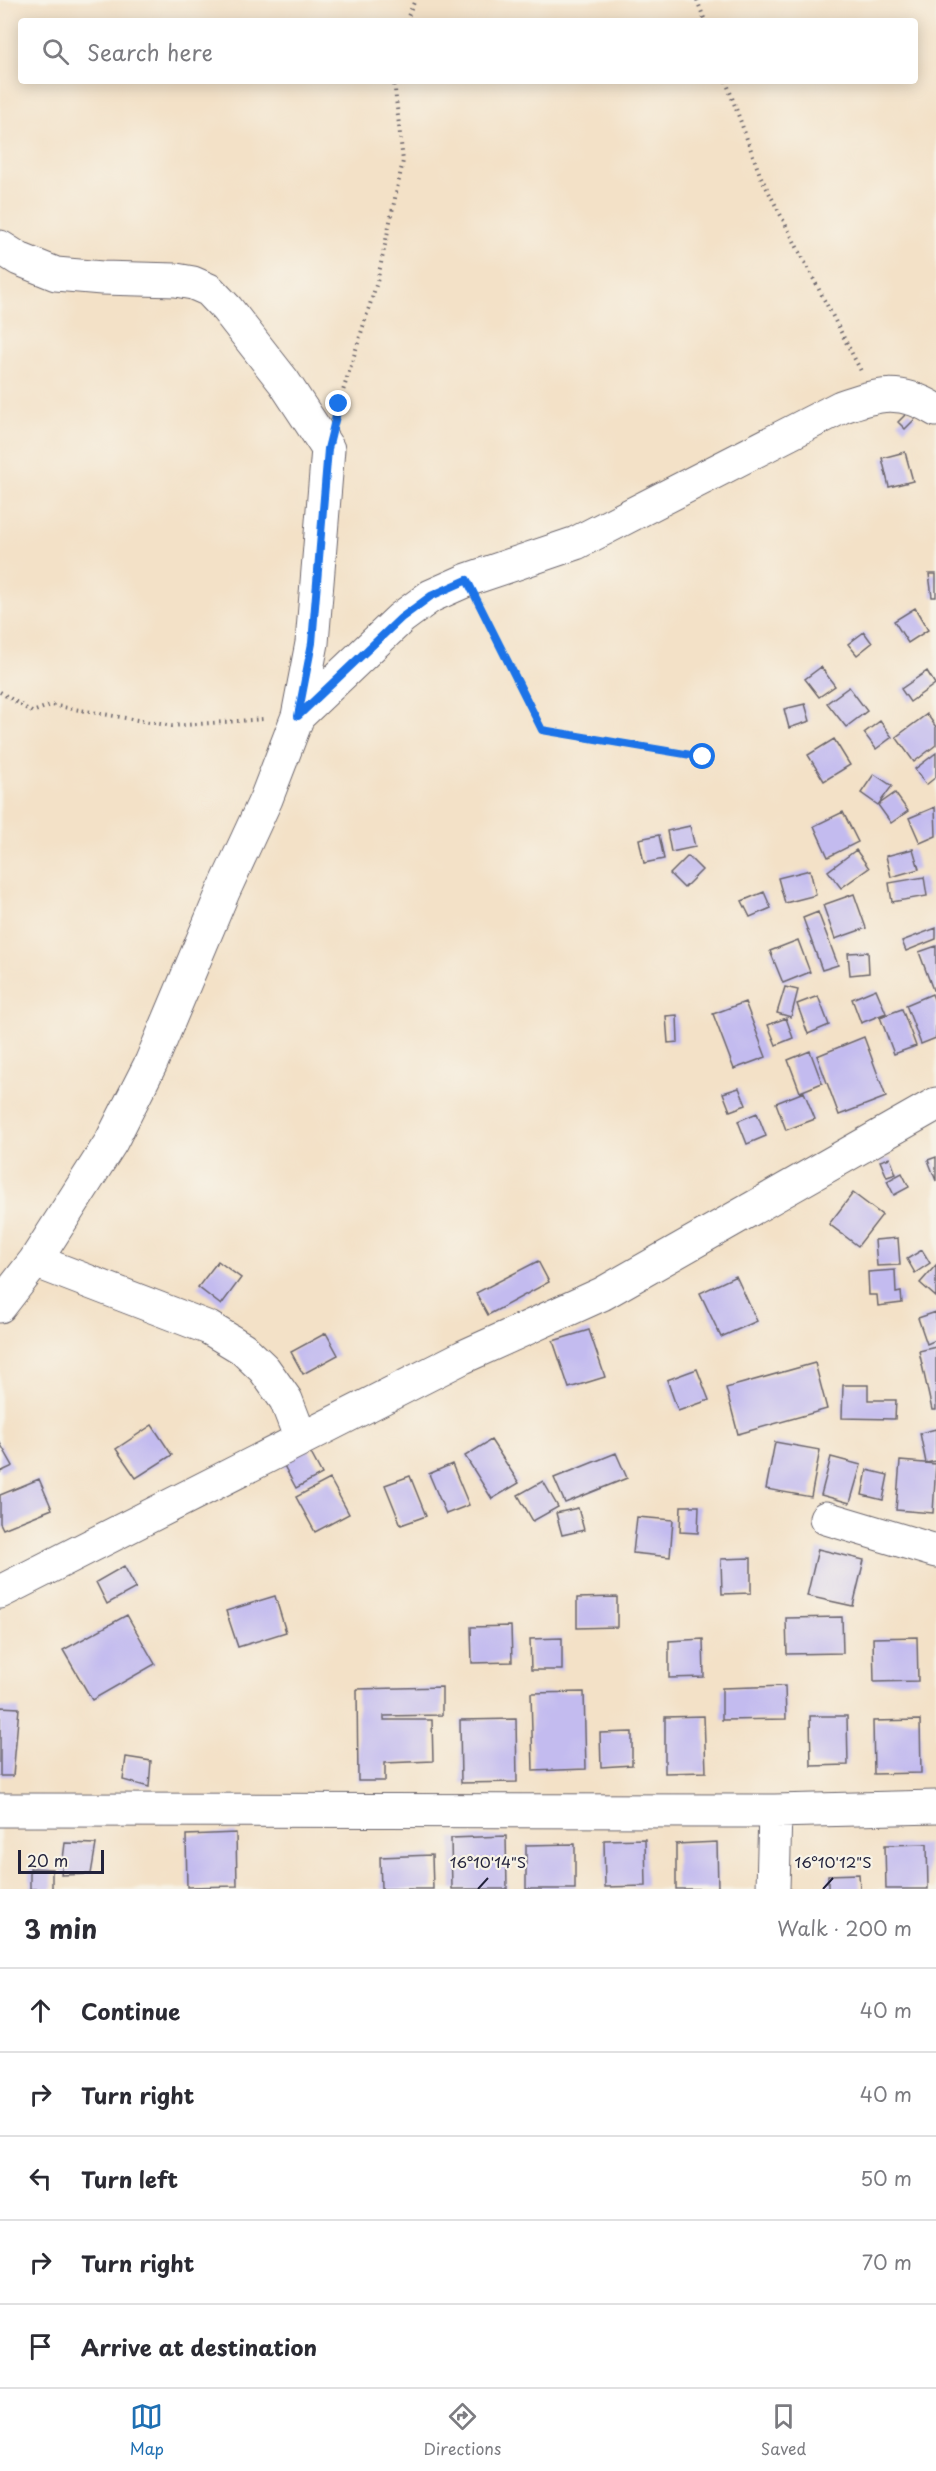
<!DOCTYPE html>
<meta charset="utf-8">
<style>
body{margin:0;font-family:"Playpen Sans",sans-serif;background:#f2f2f3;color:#2b2b33}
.scale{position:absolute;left:18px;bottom:15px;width:86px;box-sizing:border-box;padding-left:6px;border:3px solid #22223b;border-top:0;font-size:16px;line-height:21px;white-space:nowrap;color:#22223b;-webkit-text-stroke:4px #f7f3e8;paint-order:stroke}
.stop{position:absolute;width:18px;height:18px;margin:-14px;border:4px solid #1a73e8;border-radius:50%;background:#fff}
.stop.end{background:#1a73e8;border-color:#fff;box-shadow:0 2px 6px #0008}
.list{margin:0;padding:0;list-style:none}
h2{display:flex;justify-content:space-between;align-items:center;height:78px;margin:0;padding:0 24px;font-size:26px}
h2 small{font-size:20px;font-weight:400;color:#7c7c81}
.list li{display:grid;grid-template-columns:39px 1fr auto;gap:18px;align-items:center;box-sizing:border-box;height:84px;padding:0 24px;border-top:2px solid #e1e1e2}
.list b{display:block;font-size:22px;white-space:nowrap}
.list em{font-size:20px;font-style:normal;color:#7c7c81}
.icon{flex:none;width:33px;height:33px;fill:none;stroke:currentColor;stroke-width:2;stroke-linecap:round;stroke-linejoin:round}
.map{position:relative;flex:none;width:936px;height:1889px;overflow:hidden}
.search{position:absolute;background:#fff;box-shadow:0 3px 15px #0003;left:18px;right:18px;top:18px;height:66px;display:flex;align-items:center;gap:15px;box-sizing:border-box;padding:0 21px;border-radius:6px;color:#7c7c81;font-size:22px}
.sheet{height:498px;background:#fff}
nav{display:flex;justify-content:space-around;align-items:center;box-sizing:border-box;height:84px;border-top:2px solid #e1e1e2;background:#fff;font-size:16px;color:#7c7c81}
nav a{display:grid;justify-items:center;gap:3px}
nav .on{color:#1f6fb2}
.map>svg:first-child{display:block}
</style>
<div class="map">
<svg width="936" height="1889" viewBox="0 0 936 1889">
<rect width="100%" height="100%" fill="#f7f3e8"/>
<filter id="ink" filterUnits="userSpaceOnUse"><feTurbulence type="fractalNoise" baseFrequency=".0167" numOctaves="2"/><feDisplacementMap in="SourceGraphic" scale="12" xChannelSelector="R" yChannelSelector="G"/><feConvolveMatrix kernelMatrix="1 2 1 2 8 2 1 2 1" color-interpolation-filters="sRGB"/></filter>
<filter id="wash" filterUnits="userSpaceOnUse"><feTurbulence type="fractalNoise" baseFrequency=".008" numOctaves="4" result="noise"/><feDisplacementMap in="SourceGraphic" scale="24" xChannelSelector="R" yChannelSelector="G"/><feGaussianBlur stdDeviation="1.35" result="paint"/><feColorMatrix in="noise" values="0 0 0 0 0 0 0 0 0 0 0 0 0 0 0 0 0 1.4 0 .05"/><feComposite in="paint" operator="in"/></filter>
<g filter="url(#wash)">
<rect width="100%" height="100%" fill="#f3e1c7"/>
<g id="blocks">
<!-- building -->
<path fill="#c3bbef" d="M909,411L916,418L905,429L898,422Z
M905,452L913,481L889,487L882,458Z
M929,574H936V597H932Z
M915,608L928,630L908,643L894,621Z
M864,632L872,643L857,655L848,644Z
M821,667L835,686L819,697L805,679Z
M927,671L935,684L910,702L901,689Z
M849,687L867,711L846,727L827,703Z
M805,704L810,721L789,728L784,709Z
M927,714L936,727V745L914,762L896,737Z
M880,721L892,737L876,749L864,733Z
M834,739L850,765L824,781L808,755Z
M936,753V777L926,785L915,769Z
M874,774L892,786L878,805L861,793Z
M895,793L908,811L891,823L878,805Z
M935,807L936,836L920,843L909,818Z
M843,812L858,842L828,857L814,826Z
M690,826L695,847L671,852L667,831Z
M659,835L664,859L644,863L639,839Z
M913,849L919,869L891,877L886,856Z
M856,850L869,868L841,888L828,871Z
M688,856L702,870L684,888L670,874Z
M810,870L816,895L785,903L778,878Z
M924,877L927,896L892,902L889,883Z
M764,892L771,908L750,917L742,901Z
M854,894L866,928L835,939L823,905Z
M818,912L838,965L822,970L803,918Z
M936,928V939L906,951L902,941Z
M798,940L810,972L783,983L770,951Z
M936,946V989L933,990L919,952Z
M868,952L869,973L850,975L848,953Z
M785,987L798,990L791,1017L777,1013Z
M876,989L886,1013L861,1023L852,999Z
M932,994L936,1004V1038L921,1044L906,1005Z
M818,996L829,1025L808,1034L797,1004Z
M745,1002L766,1057L734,1069L713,1014Z
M902,1009L916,1046L894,1054L880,1017Z
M677,1015L678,1042L668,1043L666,1016Z
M786,1018L793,1038L776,1045L768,1025Z
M864,1037L886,1097L839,1115L817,1056Z
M810,1051L822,1083L800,1092L788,1060Z
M739,1088L746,1105L730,1111L723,1093Z
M804,1092L815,1119L786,1130L776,1103Z
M757,1113L766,1136L747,1144L738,1121Z
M936,1157V1181L928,1160Z
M890,1158L896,1174L887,1177L880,1161Z
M902,1173L909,1187L894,1195L887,1181Z
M853,1193L882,1215L858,1246L829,1224Z
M898,1238L900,1265L877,1266L875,1240Z
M922,1250L930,1263L915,1273L907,1259Z
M218,1261L241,1278L221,1305L198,1287Z
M538,1261L549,1282L488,1315L476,1293Z
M936,1265V1297L920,1283Z
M895,1270L896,1293L901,1292L902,1303L878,1306L877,1295H869L868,1272Z
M736,1276L757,1321L721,1337L700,1293Z
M936,1312V1340L927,1344L918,1318Z
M589,1330L605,1377L569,1388L553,1341Z
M326,1333L338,1355L303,1374L291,1352Z
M936,1347V1410H932L919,1351Z
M815,1363L827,1409L738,1434L726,1388Z
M697,1369L709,1400L678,1411L667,1380Z
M843,1385H868V1400H896L895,1419L842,1418Z
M152,1425L172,1455L136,1478L116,1449Z
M936,1429V1461L926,1463L920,1433Z
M491,1440L519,1483L492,1499L465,1456Z
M775,1442L820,1450L811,1497L766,1489Z
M0,1443L13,1466L0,1472Z
M307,1446L322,1474L296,1488L281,1460Z
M616,1453L627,1478L565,1503L554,1478Z
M831,1457L861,1465L850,1503L821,1495Z
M900,1461L936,1464L933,1513L896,1510Z
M452,1464L469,1505L446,1514L429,1474Z
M867,1470L888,1475L883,1500L862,1495Z
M410,1476L426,1516L401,1525L385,1485Z
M39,1479L52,1509L3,1529L0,1523V1495Z
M330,1479L349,1514L315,1532L296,1497Z
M543,1481L558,1507L533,1521L518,1495Z
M681,1506H699L698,1533L680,1532Z
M578,1508L584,1530L562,1535L556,1513Z
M637,1517L673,1520L670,1557L633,1553Z
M818,1549L864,1560L853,1606L807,1596Z
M751,1558V1593L722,1594L721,1559Z
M124,1566L136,1588L107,1604L96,1582Z
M275,1596L286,1632L238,1647L226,1611Z
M617,1597V1627L577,1628V1598Z
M127,1615L155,1664L92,1700L63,1650Z
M842,1617L843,1653L787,1654L786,1618Z
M511,1626L512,1662L472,1663L471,1627Z
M917,1637L918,1681L874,1682L873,1638Z
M562,1638V1670H531L530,1639Z
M703,1639L704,1677L669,1678V1641Z
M785,1686L786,1719L722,1720V1688Z
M442,1687V1715L384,1716V1720H432L433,1761L385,1763V1781H358L357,1689Z
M584,1692L586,1769L533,1771L531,1693Z
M0,1707L19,1708L13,1776H0Z
M704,1716L706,1772L665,1773V1717Z
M810,1716H847L848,1765L811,1766Z
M516,1719L517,1782L461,1783L460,1720Z
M920,1720L921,1773L874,1774L873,1721Z
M632,1732V1765L601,1767L600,1733Z
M126,1757L151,1761L149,1787L123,1780Z
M236,1833L237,1886L187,1887L186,1835Z
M506,1836L507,1889H452L451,1838Z
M645,1839L646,1886L605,1887L604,1840Z
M717,1842L718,1889H676V1844Z
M65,1843L96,1844L91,1874L61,1875Z
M575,1844V1889H526V1845Z
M927,1844L928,1889H886L885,1845Z
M432,1855L433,1889H381L380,1857Z
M30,1868L52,1869V1889H30Z
M859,1874L860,1889H828V1875Z"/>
</g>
</g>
<g filter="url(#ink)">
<use href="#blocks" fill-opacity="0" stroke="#6b656c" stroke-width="1.5"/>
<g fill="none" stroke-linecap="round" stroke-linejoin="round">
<!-- minor casing -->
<g stroke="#6b656c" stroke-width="35">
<path id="minor" d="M0,247L19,259L56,274L102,278L176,280L193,283L209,290L227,309L284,382L328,449L312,643L298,716L266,799L223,892L151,1063L111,1142L35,1261L0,1306
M298,716L401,618L431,596L467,580L576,543L841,407C878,394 900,388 936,410
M35,1261L209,1328L242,1348L264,1369L286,1400L301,1439
M826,1518L936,1551
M0,1592L463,1357L602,1294L936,1104
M0,1810L775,1811L936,1807
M773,1889L775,1811"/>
</g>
<!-- path -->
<path stroke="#6b656c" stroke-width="4" stroke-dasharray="1.5 4.5" stroke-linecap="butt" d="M697,0L705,21
M406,21L415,0
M726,81L760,175L861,371
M338,407L377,282L403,161L394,81
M481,608L542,730L703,757
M0,692L32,712L51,705L172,726L264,719"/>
<!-- minor -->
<use href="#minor" stroke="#fff" stroke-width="33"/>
</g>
</g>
<g fill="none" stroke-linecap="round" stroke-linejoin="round" filter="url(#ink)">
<!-- route -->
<path stroke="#1a73e8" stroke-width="8" d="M339,404L328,449L312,643L298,716L401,618L431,596L467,580L542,730L703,757"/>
</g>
<!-- ticks -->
<path fill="none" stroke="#22223b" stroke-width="2" d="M478,1889L488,1878M823,1889L833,1878"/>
<g font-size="15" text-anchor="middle" fill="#22223b" stroke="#f7f3e8" stroke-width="4.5" stroke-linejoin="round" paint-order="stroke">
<text x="488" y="1868">16°10'14"S</text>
<text x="833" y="1868">16°10'12"S</text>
</g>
</svg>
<div class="scale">20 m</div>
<div class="stop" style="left:703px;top:757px"></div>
<div class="stop end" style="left:339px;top:404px"></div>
<div class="search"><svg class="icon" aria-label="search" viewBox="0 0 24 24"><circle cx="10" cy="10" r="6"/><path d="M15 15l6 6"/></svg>Search here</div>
</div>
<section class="sheet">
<h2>3 min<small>Walk · 200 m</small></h2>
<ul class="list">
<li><svg class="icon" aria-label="ahead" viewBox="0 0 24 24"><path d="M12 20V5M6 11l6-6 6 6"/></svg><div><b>Continue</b></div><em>40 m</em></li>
<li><svg class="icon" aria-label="right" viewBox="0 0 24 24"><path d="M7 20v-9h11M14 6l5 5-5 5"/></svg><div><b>Turn right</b></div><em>40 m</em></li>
<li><svg class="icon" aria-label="left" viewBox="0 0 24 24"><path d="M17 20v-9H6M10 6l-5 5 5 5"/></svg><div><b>Turn left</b></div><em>50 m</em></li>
<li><svg class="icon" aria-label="right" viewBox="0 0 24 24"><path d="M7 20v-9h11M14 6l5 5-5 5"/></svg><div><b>Turn right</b></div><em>70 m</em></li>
<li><svg class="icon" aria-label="arrive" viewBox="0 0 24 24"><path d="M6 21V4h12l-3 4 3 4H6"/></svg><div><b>Arrive at destination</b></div></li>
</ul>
</section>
<nav>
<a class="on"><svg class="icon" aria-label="map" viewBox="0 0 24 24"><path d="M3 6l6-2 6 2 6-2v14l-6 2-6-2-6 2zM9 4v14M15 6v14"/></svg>Map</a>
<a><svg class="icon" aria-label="directions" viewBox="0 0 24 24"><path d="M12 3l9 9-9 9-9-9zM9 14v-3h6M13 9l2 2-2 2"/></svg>Directions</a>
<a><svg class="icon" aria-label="saved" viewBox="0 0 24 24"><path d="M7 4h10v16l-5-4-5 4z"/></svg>Saved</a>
</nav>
